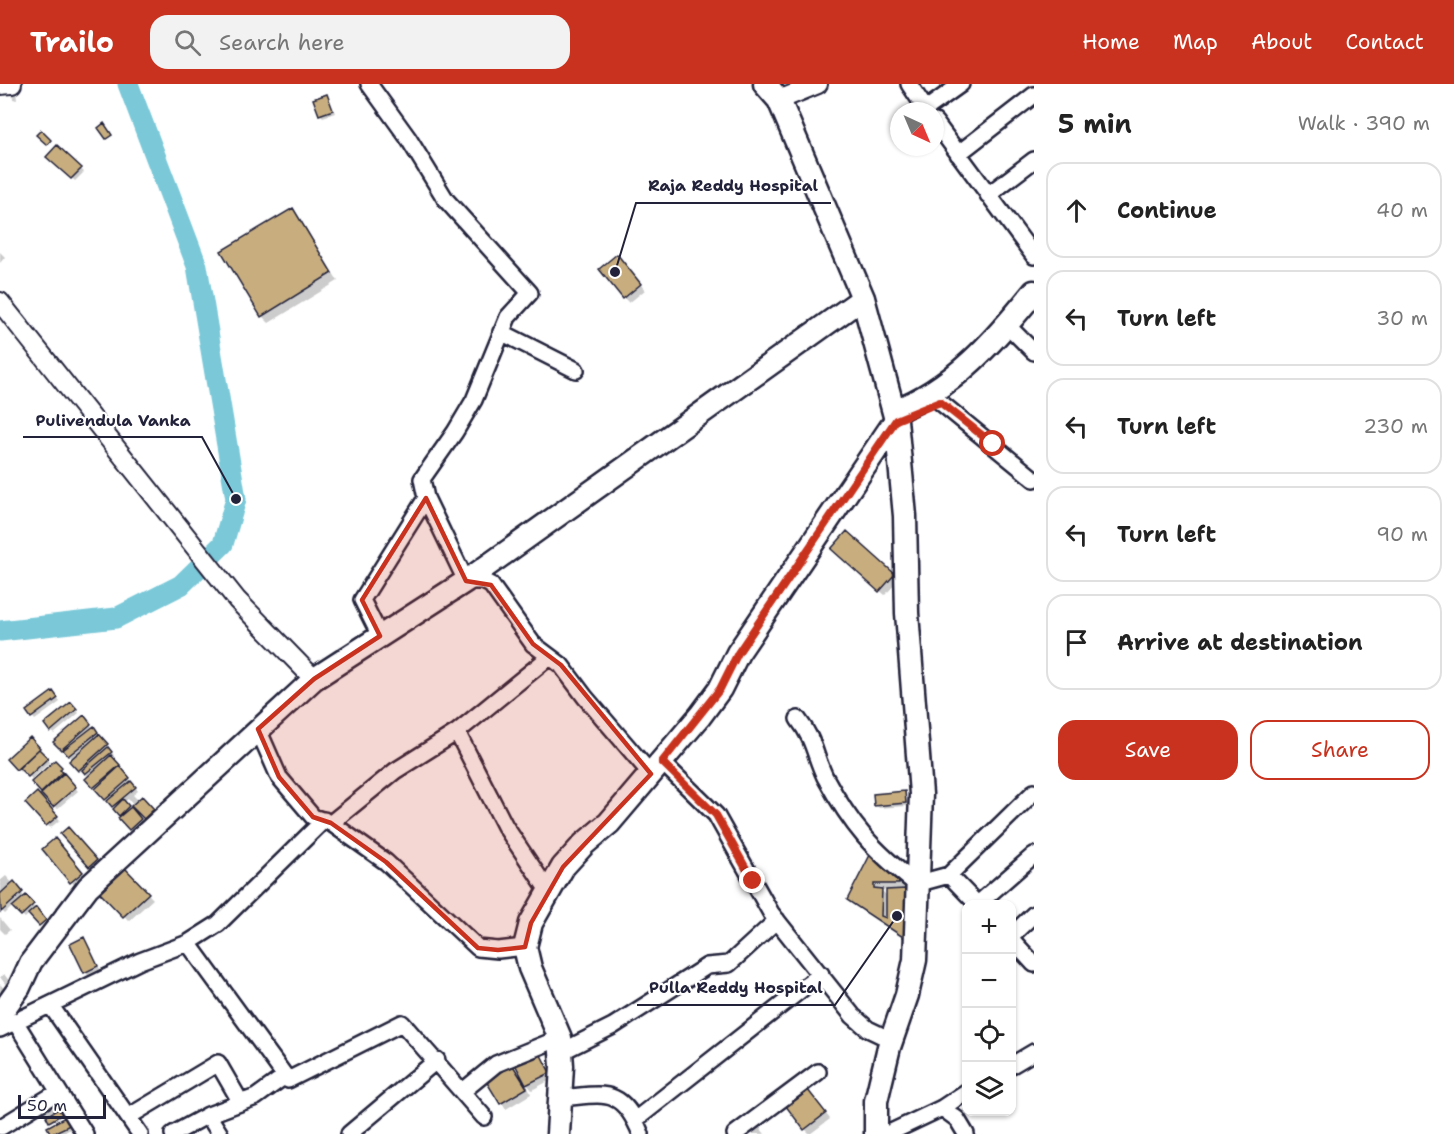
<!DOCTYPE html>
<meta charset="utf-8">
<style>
body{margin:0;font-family:"Shantell Sans",sans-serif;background:#f2f2f2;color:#222}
.controls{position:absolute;right:18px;bottom:18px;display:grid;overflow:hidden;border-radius:12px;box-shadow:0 2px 4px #0004}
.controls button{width:54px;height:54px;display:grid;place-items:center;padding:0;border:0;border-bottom:2px solid #e0e0e0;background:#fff;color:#222;font:30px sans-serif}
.compass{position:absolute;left:890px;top:18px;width:54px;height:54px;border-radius:50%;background:#fff;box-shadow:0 2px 4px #0004;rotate:136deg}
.scale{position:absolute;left:18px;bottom:15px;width:88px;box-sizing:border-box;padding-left:6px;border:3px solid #22223b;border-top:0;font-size:16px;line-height:21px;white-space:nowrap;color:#22223b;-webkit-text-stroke:4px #fff;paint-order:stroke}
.stop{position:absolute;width:18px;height:18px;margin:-14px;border:4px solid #c8321e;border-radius:50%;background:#fff}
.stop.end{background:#c8321e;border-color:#fff;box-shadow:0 2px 6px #0008}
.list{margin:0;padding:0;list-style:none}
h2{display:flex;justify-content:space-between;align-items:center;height:78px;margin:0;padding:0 24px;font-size:26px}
h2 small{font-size:20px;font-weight:400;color:#767676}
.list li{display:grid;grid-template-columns:39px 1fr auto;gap:18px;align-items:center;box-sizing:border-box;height:96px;margin:0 12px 12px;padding:0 12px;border:2px solid #e0e0e0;border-radius:18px}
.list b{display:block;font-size:22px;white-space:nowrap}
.list em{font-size:20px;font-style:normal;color:#767676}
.actions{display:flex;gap:12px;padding:18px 24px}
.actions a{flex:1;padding:14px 0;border:2px solid #c8321e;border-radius:18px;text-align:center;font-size:21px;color:#c8321e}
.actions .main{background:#c8321e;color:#fff}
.icon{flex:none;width:33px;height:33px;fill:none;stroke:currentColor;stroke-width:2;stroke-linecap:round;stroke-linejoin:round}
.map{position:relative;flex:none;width:1034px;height:1050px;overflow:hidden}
header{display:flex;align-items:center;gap:36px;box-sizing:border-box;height:84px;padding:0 30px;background:#c8321e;color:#fff}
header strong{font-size:28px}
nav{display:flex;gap:33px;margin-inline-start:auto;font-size:21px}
.search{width:420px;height:54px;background:#f2f2f2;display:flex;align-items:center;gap:15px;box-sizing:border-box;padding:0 21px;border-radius:18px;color:#767676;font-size:22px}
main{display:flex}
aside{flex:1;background:#fff}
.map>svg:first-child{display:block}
</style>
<header>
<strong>Trailo</strong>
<div class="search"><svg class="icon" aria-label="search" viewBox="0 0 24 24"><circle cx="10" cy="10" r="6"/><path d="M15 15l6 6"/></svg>Search here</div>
<nav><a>Home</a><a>Map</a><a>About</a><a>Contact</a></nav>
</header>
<main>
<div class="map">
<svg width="1034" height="1050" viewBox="0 0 1034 1050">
<rect width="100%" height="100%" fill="#fff"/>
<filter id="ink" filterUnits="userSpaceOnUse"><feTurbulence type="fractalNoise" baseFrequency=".0167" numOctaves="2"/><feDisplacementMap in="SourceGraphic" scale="12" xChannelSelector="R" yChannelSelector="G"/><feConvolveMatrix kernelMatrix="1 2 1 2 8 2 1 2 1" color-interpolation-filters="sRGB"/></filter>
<g filter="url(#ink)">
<!-- shadow -->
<path fill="#0003" fill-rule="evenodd" d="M12,6L16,7L17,16L13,15Z
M327,11L335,29L323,33L320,30Z
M57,63L84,88L75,97L48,73Z
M292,126L299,133L338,197L269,239L262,232Z
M0,168L5,173L0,179Z
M622,177L645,206L629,219L624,214Z
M838,470L894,491L899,496L885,511Z
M56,612L60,618L35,636L28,627Z
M71,620L79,629L54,650L46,641Z
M84,633L110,664L108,665L114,671L111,674L132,698L138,707L133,711L139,717L142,714L156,729L148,737L128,715L124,718L143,739L133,748L121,734L116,724L87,695L90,693L79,686L73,675L56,658Z
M33,658L50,678L32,695L22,685L20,688L8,675Z
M55,678L78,707L57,725L33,698Z
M904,709L908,722L879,724L876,721Z
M37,710L60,736L50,744L27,719Z
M68,745L99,780L93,785L62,751Z
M60,761L87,794L76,803L44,765Z
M897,783L904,790L905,807L912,814V860L849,815ZM881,806H888V813Z
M125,786L153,815L129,837L102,809Z
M6,792L46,837L41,842L30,829L25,834L13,822L5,830L0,825V797Z
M0,834L10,846L5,850L0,845Z
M84,855L100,885L88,891L85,888Z
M4,890L10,898L6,901L0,893Z
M0,900L7,908L0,915Z
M539,969L554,994L532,1006L526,999L531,1010L506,1025L488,997L512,982L521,994Z
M809,1008L830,1035L810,1050L805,1045Z
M54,1015L64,1031L51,1038L40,1024Z
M65,1035L72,1044L62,1050H53L49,1044Z
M756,1039L765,1050H744Z"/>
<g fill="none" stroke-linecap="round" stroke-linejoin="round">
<!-- river -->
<path stroke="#7ac8d8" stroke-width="21" d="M0,547L116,534L181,501L223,460L236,415L197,182L128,0"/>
</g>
<!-- building -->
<path fill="#c8ae7f" stroke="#22223b" stroke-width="1.5" d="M327,10L333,26L319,31L313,15Z
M104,39L112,51L106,55L98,44Z
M41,46L51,56L47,61L36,51Z
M57,61L82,84L71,95L46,73Z
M293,124L332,189L261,233L221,167Z
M617,170L641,200L623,215L599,185Z
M847,447L895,490L879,508L831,465Z
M53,607L58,614L31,634L26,627Z
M71,618L77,625L50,648L44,640Z
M84,631L91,640L61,666L53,658Z
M94,642L98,648L68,672L63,666Z
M99,650L108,660L78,687L69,677Z
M30,653L40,664L16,686L6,675Z
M108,663L112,668L85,690L82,686Z
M39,665L48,674L28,693L19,684Z
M111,671L120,681L93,704L85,695Z
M55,676L62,683L60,686L63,688L41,709L31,698Z
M120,682L130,694L105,716L95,705Z
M64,689L76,703L53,723L41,710Z
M131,697L136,703L112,723L107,717Z
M905,707L906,719L874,722L873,710Z
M37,708L58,732L46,742L25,719Z
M142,712L154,725L144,735L131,722Z
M123,715L129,722L119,732L113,725Z
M131,723L141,735L129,746L118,734Z
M68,743L97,776L89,783L60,750Z
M55,754L83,788L70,799L42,765Z
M870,771L886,781H898L899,800H874V804L882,805L881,832L886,834V806L905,805L906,855L847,816Z
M125,784L149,809L123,833L100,809Z
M14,797L23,808L1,828L0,810Z
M26,811L34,820L21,832L12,823Z
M36,823L46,836L39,842L28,830Z
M84,853L98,882L84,889L70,860Z
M539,967L550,989L526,1001L515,980Z
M512,980L527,1004L500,1020L486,997Z
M804,1001L826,1029L804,1046L782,1017Z
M60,1024L64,1029L49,1038L46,1032Z
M65,1033L70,1041L51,1050L47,1043Z"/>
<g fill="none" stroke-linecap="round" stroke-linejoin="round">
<!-- minor casing -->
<g stroke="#22223b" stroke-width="20">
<path id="minor" d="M369,0L408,54L446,116L530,209L508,233L474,316L455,348L422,395L426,414L466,497H483L491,501L533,560L561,581L585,613L651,690
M909,0L927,27
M926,25L961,0
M935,38L1034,172
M958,70L1034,11
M988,111L1034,76
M501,248L576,286
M1014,248L1034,268
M940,318L1034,395
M380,552L362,516L426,414
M798,635C815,657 814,670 825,693C852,743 872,765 916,800L949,791L1034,708
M258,645L279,693L313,733L331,739L386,778L478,864L498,866L525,863
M457,648L505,742L549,808
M662,678L716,731L771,829L853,932L868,945L891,956
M331,739L395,687L457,648L548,574
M949,791L977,820
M978,820L1034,771
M1012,851L1034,830
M1012,856L1034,880
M188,859L285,992
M51,922L140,1050
M16,939L85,1050
M0,945L140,877L188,859L218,840L324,736
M561,968L613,942L707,882L729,880L777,836
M1012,981L1034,968
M463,1007L496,980L560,954
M558,1014C604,1011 621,1001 641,1050
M942,1024L957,1035L966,1050
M208,1031L220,1050
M128,1033L218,979L240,1017
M635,1036L821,890
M1,1043L58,1008
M173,1050L208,1031L256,1013L285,992L288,996L402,939L484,1033
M349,1050L437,976
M735,1050L818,988
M887,1050L942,1024L966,1008"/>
</g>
<!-- tertiary casing -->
<g stroke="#22223b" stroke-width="22">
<path id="tertiary" d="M0,1L12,0
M779,16L818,0
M0,218L237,516L314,595"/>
</g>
<!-- secondary casing -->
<g stroke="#22223b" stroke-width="26">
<path id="secondary" d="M0,931L19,904L31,878L88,803L314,595L466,497L863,214"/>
</g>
<!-- primary casing -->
<g stroke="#22223b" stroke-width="27">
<path id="primary" d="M765,0L779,16L863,214L896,336L905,432L907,529L921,710L915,876L907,911L889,963L876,1017V1050
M894,327C953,305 995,256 1034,208
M558,1050L562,982L560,954L530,884L525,863L531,839L563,783L584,760L609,739L700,632L720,605L738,569L896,336"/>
</g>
<!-- minor -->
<use href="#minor" stroke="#fff" stroke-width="15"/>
<!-- tertiary -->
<use href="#tertiary" stroke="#fff" stroke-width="18"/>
<!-- secondary -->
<use href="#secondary" stroke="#fff" stroke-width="21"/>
<!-- primary -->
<use href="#primary" stroke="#fff" stroke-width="22"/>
</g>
</g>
<g fill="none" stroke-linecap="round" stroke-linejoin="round" filter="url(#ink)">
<!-- route -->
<path stroke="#c8321e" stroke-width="8" d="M753,797L716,731L662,678L720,605L738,569L896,336L940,318L993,360"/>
</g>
<!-- marked area -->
<path fill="#c8321e" fill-opacity="0.2" stroke="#c8321e" stroke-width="4.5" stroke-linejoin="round" d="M426,414L466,497L491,501L533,560L561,581L651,690L563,783L531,839L525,863L498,866L478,864L386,778L331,739L313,733L279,693L258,645L314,595L380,552L362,516Z"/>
<!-- callouts -->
<path fill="none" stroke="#22223b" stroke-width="2" d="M615 188L636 119H831M236 415L202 353H23M897 832L835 921H637"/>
<g fill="#22223b" stroke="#fff" stroke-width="2">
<circle cx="615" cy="188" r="6"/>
<circle cx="236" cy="415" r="6"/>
<circle cx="897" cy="832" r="6"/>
</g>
<g font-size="16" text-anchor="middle" font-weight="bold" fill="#22223b" stroke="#fff" stroke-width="4.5" stroke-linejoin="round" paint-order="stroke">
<text x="733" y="107">Raja Reddy Hospital</text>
<text x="113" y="342">Pulivendula Vanka</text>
<text x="736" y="909">Pulla Reddy Hospital</text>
</g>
</svg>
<div class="controls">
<button>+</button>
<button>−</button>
<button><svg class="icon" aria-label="locate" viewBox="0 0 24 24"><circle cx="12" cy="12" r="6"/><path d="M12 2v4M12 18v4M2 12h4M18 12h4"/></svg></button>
<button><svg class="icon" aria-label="layers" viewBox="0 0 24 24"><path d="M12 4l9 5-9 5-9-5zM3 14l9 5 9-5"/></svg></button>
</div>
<svg class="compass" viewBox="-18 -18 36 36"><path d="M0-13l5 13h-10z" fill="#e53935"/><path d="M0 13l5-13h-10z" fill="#767676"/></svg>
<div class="scale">50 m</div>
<div class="stop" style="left:993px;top:360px"></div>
<div class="stop end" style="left:753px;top:797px"></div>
</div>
<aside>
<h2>5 min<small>Walk · 390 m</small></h2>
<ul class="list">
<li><svg class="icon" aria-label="ahead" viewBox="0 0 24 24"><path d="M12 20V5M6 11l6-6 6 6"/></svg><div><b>Continue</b></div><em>40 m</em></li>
<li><svg class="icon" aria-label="left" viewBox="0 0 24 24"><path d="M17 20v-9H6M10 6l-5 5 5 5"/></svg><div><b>Turn left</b></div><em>30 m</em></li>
<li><svg class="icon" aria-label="left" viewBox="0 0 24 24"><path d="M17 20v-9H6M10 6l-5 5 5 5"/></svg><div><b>Turn left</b></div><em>230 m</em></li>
<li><svg class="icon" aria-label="left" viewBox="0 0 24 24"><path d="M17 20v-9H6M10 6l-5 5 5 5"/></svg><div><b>Turn left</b></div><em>90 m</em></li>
<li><svg class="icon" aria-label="arrive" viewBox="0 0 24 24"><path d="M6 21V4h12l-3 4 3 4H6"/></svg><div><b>Arrive at destination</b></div></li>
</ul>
<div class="actions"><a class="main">Save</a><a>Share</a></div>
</aside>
</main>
